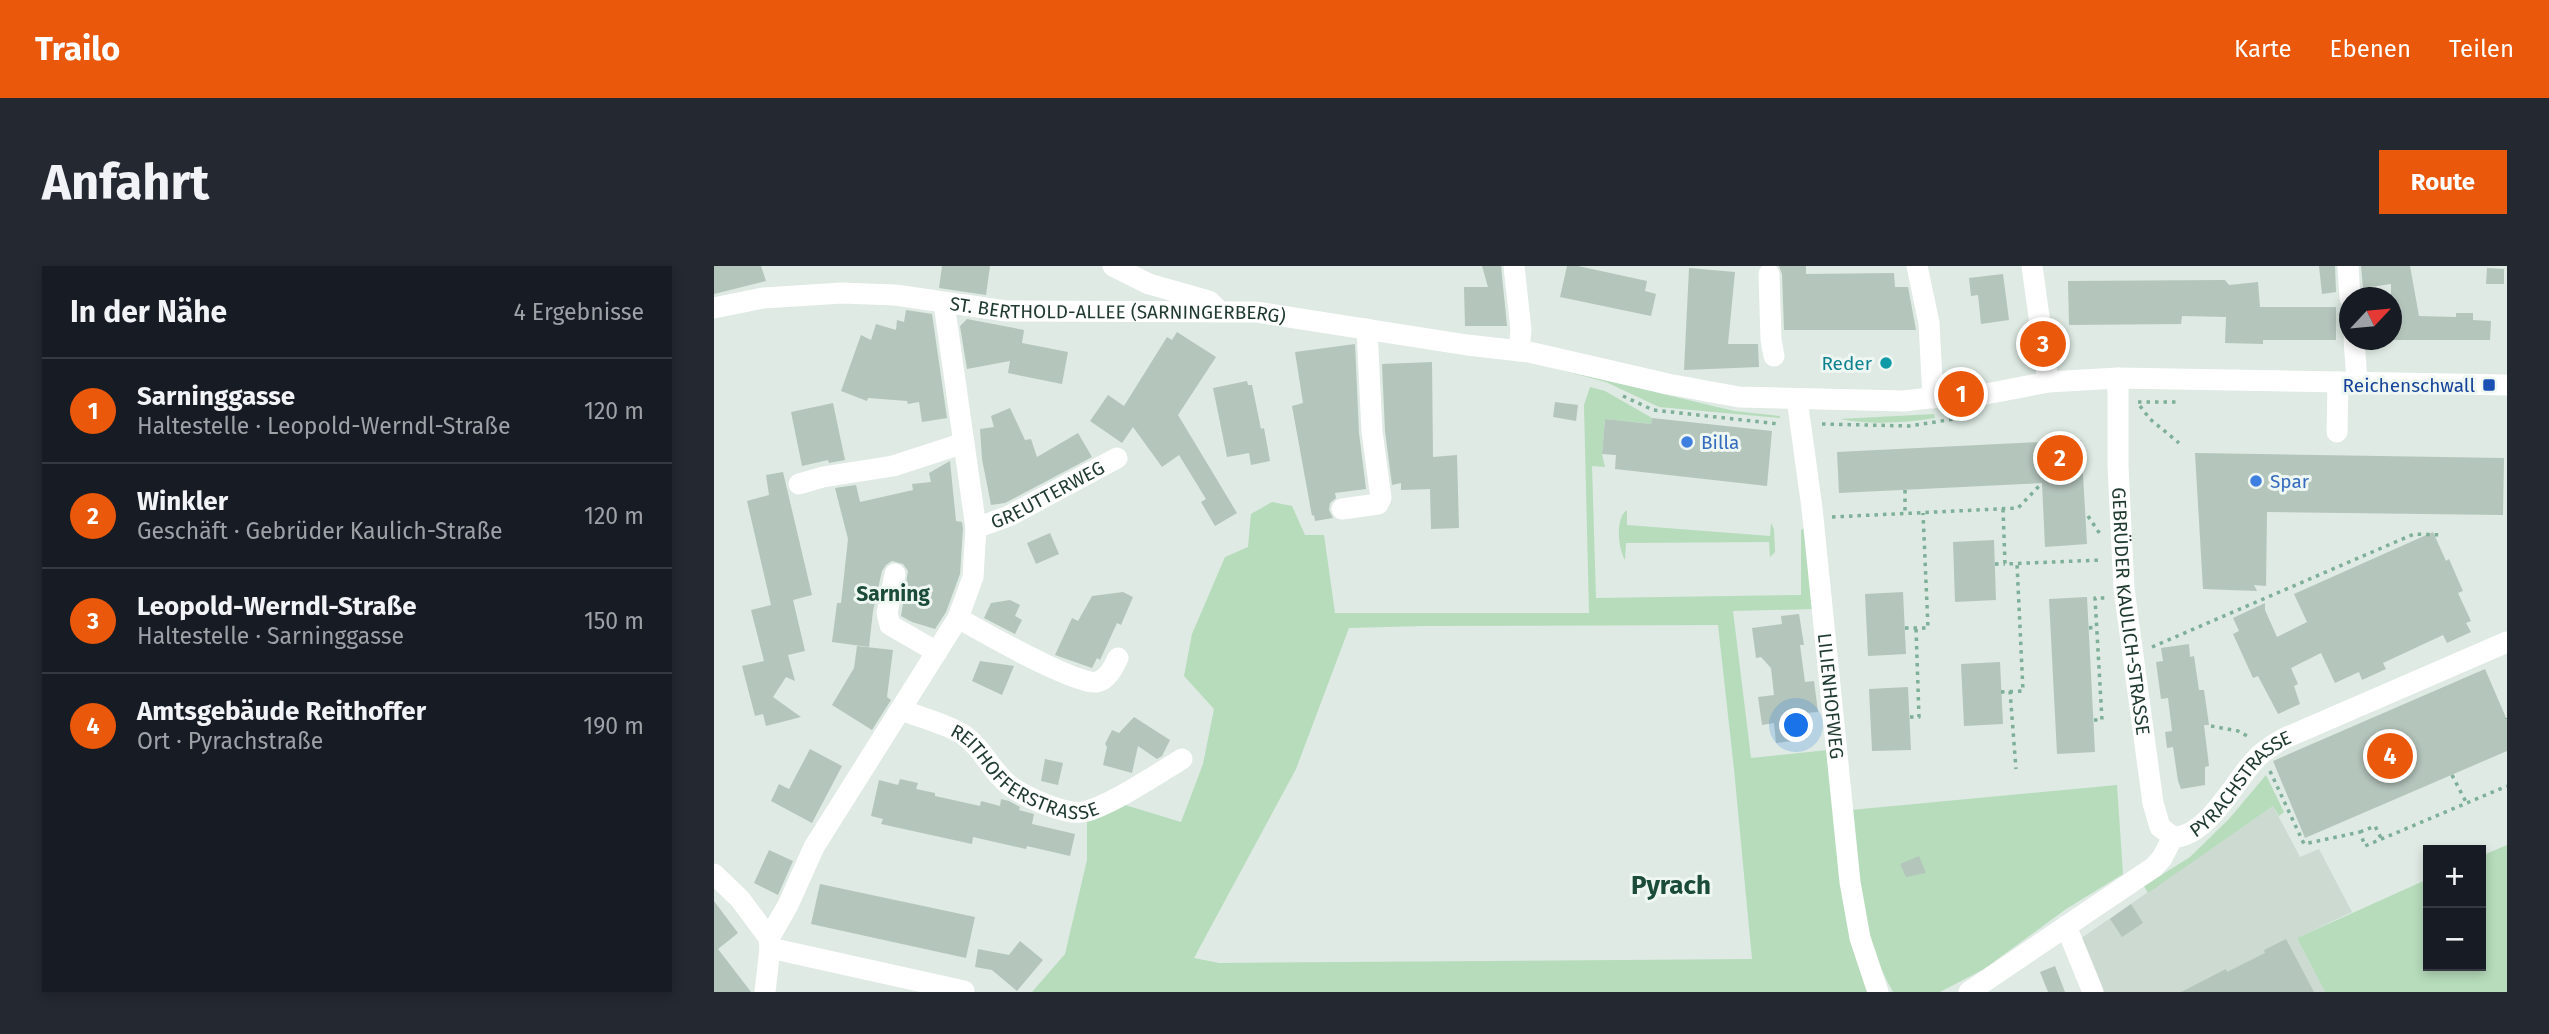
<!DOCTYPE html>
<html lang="de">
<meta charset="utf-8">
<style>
body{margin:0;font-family:"Fira Sans",sans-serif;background:#242831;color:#f1f3f6}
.controls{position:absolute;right:21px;bottom:21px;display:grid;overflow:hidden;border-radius:0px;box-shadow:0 4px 10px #0003}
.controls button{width:63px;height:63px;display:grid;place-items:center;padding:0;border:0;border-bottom:2px solid #363941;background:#171b24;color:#f1f3f6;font:35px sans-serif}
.compass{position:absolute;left:1625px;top:21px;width:63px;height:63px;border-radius:50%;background:#171b24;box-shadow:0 4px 10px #0003;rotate:64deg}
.you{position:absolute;left:1083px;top:460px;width:24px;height:24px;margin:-18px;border:5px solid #fff;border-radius:50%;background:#1a73e8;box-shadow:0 0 0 10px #1a73e833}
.badge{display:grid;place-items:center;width:46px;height:46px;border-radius:50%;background:#ea580c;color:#fff;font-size:23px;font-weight:700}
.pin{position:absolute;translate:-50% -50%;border:4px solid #fff;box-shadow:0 2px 7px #0006}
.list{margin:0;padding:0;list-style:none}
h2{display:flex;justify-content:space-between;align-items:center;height:91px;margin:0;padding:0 28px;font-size:30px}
h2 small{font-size:23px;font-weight:400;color:#9ea1a6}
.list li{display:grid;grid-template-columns:46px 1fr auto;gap:21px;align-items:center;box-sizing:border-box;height:105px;padding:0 28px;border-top:2px solid #363941}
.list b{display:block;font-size:26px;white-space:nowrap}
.list p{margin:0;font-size:23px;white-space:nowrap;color:#9ea1a6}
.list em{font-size:23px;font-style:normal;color:#9ea1a6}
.map{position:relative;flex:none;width:1793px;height:726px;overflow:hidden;border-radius:0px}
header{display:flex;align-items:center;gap:42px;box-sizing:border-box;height:98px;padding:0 35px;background:#ea580c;color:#fff}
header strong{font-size:33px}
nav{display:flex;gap:38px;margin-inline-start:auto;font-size:24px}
.intro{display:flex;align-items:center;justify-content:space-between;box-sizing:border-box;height:168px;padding:0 42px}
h1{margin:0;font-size:49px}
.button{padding:18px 32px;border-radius:0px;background:#ea580c;color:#fff;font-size:24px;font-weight:700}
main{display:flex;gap:42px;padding:0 42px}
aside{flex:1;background:#171b24;border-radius:0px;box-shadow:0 4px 10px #0003}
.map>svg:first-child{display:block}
</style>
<header>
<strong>Trailo</strong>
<nav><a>Karte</a><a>Ebenen</a><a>Teilen</a></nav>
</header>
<div class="intro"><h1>Anfahrt</h1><a class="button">Route</a></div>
<main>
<aside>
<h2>In der Nähe<small>4 Ergebnisse</small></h2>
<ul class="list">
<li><span class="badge">1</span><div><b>Sarninggasse</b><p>Haltestelle · Leopold-Werndl-Straße</p></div><em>120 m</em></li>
<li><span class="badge">2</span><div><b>Winkler</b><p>Geschäft · Gebrüder Kaulich-Straße</p></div><em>120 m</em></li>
<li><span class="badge">3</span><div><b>Leopold-Werndl-Straße</b><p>Haltestelle · Sarninggasse</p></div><em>150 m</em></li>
<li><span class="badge">4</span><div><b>Amtsgebäude Reithoffer</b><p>Ort · Pyrachstraße</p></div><em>190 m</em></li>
</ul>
</aside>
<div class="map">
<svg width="1793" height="726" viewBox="0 0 1793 726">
<rect width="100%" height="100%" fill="#deeae3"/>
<!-- built -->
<path fill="#cddad2" d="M1559,540L1586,591L1605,583L1638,646L1583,672L1611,726H1388L1366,673Z"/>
<!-- green -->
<path fill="#b6dcbb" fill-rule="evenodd" d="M828,99L1020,145L1066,150V152L945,141L892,116Z
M876,121L891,125L938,152L937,158L891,153L888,188L891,201L878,200L882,332L1087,329V264L1094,260L1100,343L1019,345L1037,492L1114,484L1155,726H318L351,688L373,594V551L411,539L467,556L489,498L500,443L470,410L478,368L511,291L534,281L537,248L558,236L578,240L591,269H610L621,347H875L870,139ZM1004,359L1020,503L1038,693L505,697L480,692L582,503L635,362L709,360Z
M1220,148L1221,152C1190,157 1156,159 1126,153Z
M913,244V259L1056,270L1057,257L1060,263L1061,286L1056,291L1055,276L912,277L911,294C904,282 901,252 913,244Z
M1552,509L1570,546L1565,550L1559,540L1434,627L1430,620L1476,591L1515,553Z
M1403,519L1409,608L1352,643L1270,703L1226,726H1179C1146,667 1143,610 1137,544Z
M1793,579V726H1611L1583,672L1714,613V700H1767V590Z"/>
<!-- building -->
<path fill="#b4c5bc" d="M0,0H47L52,15L0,28Z
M228,0H276L272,29L225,22Z
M768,0H787L793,60H751L750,21H774Z
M853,0H864L933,15L931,25L942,28L937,50L846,31Z
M1065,0H1092V8L1180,7L1181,21H1194L1202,64H1070L1068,8Z
M1605,0H1621L1622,26L1608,28Z
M1647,0H1696L1705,50L1742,51V47H1759V54L1777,55L1776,74H1677V18L1649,22Z
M975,2L1021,6L1014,78H1044L1045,101L970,104Z
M1773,2L1790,3V18H1772Z
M1289,8L1295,54L1267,58L1264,29L1257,30L1255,12Z
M1511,14L1515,19L1544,16L1546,41H1622V74H1549V78L1511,77L1512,51L1468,50L1467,58L1355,59L1354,15Z
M192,44L218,48L233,152L208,156L205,136L194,138L193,135L154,132L153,135L127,125L147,69L157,74L162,58L182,64L183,54L190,56Z
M253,53L310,64L308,77L354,86L348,118L294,107L296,95L253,103L246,60Z
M463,66L502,91L464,149L523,247L501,260L487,236L492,233L465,189L448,201L419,161L408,177L376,155L394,129L410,140L453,71L458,74Z
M641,78L645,167L652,223L621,227L622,232L616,237L615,244L619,252L601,255L600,249L598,250L578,140L589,137L581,86Z
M718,96L719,191L743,189L745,262L717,263L716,223L687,224V217L678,219L671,165L668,98Z
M533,115L534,119H538L547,163L550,162L556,195L537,199L535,187L513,191L499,122Z
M841,136L864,139L862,155L839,151Z
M119,137L131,194L115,197L114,194L88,200L77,146Z
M296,142L311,174L317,173L323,191L364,167L378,191L291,237L277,239L268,193L266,163L280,161L277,150Z
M938,152L1058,165L1053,220L901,203L902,189L888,188L891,153L937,158Z
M1367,174L1373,278L1331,281L1328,217L1125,227L1123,186Z
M1481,187L1790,192L1789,249L1553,246L1552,320L1540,319L1543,325L1489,323Z
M236,195L242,255L248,256L249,263L246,308L232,346L221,363L198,356L187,350L194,305L189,298L178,295L172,299L168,305L159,345L155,381L118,376L123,337H127L134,273L121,222L142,219L146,236L199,224L198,218L217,216L215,207Z
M69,206L98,329L79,334L91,385L74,389L81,415L72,411L59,431L87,451L52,460L49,448L41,450L28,400L50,395L37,344L57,339L33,235L55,229L52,209Z
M1719,266L1732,295L1735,293L1749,325L1744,327L1757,355L1752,357L1757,366L1733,377L1729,369L1669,397L1672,403L1648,414L1645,406L1621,417L1607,387L1577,402L1584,418L1580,420L1586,438L1564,448L1544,410L1539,412L1519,368L1525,365L1519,352L1551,337V344L1563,371L1593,356L1580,328Z
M336,267L345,288L322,298L313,277Z
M1280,274L1282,334L1241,336L1239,276Z
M409,326L419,331L407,359L403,357L386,394L383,392L378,402L341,389L358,352L364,355L378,330Z
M1189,326L1192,388L1154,390L1151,328Z
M1373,331L1381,486L1343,488L1335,333Z
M296,334L306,339L301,350L308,354L301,368L270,352L277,337Z
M1085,348L1090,379H1086L1091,416L1100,415L1104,446L1090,447L1093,473L1062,477L1060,457L1048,459L1044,431L1060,429L1057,402L1047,391L1042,392L1038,362L1068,358L1067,350Z
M1475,378L1476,391L1480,390L1485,424H1490L1495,459H1490L1495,500L1491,501V519L1467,523L1464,515L1459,481L1453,482L1451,466L1458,465L1454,432L1447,433L1442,396L1449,395L1447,382Z
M143,380L179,384L173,431L177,434L158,464L118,439L140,402Z
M266,395L300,400L288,429L258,415Z
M1286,396L1289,458L1250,460L1247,398Z
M1771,403L1793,454V485L1591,572L1559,495Z
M1194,421L1197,484L1158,485L1155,423Z
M420,451L456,474L448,490L443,493L424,480L418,507L389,499L393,481L391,478L398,464L405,467Z
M96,483L128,500L98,557L57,535L65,518L75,523Z
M331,493L349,497L344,519L327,515Z
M186,513L204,517L202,523L221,527V530L266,540L267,535L286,540L287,533L295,535L306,541L305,544L320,548L318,558L361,568L356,590L313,580L312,583L259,571L258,578L167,558L169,553L157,550L165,514L184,519Z
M55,584L79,595L64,629L40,617Z
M1205,590L1212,607L1192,611L1186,598Z
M106,618L261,651L252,692L97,658Z
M0,635L24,667L4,683L37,726H0Z
M1417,638L1429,657L1408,671L1396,653Z
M1572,673L1600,726H1467L1512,703L1513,706L1551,687L1550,684Z
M306,675L329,694L303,725L278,704L261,701L264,683L295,689Z
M1341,700L1351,726H1334L1326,706Z"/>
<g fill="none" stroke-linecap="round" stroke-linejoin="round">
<!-- path -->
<path stroke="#7eaf98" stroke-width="3.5" stroke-dasharray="3.5 5" stroke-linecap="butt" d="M909,130L939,144L1065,158
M1424,136H1466
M1426,140L1436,153L1465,177
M1108,158L1195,160L1260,150
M1191,224V247
M1289,243L1291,298L1387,294
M1374,250L1386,268
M1118,251L1304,242L1328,217
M1281,298H1291
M1191,362H1214L1209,247
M1375,362L1383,361
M1438,381L1700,268L1728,269
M1296,425L1302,503
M1287,426L1309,425L1303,298
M1196,451H1205L1202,362
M1793,453V452
M1380,454H1388L1381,332H1393
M1497,460L1524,465L1535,471
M1556,505L1590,578L1646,566L1651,580L1793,520
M1738,509L1753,538
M1646,566L1661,560L1668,574"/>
<!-- minor -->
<g stroke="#fff" stroke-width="21">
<path d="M399,0L435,18L495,35L505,45"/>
<path d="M800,0L807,64L805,85"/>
<path d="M1203,0L1215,57L1219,132"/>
<path d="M1318,0L1334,116"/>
<path d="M1634,0L1636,32"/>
<path d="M1055,8L1057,74L1060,90"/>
<path id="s1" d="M0,42L49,32L128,27L181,29L292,45L542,46L753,79L815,86L954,118L1025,131L1190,135L1247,128H1272L1334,116L1404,112L1793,119"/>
<path d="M1640,74L1643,115"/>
<path id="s2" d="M1404,112V200L1410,323L1439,537L1446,561L1459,571"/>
<path id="s3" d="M1083,133L1098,242L1136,616L1146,672L1164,726"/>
<path d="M1623,166L1624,116"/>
<path d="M85,218L109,211L179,200L250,177"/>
<path d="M628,243L664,238L667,232L658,166L653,63"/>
<path id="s4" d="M262,262L295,250L403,192"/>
<path d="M181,308L173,347L176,359L223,386"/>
<path d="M244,352C265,364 365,421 383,416C394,413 399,402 404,392"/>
<path id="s5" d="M188,444C207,452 230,457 248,468C269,481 278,508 299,522C314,532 351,549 369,546C394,541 445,507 468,493"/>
<path id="s6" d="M1459,571C1492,572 1520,517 1540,495C1548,485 1560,478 1571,472L1793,376"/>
<path d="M0,608L26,633L55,672"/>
<path d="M1352,660L1379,726"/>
<path d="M56,682L250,725"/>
<path d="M51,726L56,682L55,672L74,639L100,581L244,352L259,311L262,262L230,37"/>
<path d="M1255,726L1440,601L1448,592L1459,571"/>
</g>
</g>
<!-- markers -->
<circle fill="#0f9aa8" stroke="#eff7f2" stroke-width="2.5" cx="1172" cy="97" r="7"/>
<rect fill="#1a4fb4" stroke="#eff7f2" stroke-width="2.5" x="1768" y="112" width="14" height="14" rx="3.5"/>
<g fill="#3f7fe0" stroke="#eff7f2" stroke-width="2.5">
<circle cx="973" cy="176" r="7"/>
<circle cx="1542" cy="215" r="7"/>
</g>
<g text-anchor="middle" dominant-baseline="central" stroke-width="6" stroke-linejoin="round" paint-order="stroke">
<!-- street labels -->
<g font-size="19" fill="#1f3a2f" stroke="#eff7f2">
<text stroke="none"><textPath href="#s1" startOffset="406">ST. BERTHOLD-ALLEE (SARNINGERBERG)</textPath></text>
<text stroke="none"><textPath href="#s4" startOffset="79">GREUTTERWEG</textPath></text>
<text stroke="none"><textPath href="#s2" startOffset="234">GEBRÜDER KAULICH-STRASSE</textPath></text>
<text stroke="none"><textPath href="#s3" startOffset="299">LILIENHOFWEG</textPath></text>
<text stroke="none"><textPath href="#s5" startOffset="142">REITHOFFERSTRASSE</textPath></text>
<text stroke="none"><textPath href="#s6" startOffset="89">PYRACHSTRASSE</textPath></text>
</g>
<!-- culture labels -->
<g font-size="19" fill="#0d838f" stroke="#eff7f2" text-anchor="end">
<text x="1158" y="97">Reder</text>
</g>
<!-- transit labels -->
<g font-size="19" fill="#164399" stroke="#eff7f2" text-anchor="end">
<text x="1761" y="119">Reichenschwall</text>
</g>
<!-- shop labels -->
<g font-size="19" fill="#366cbe" stroke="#eff7f2" text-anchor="start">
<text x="987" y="176">Billa</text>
<text x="1556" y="215">Spar</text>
</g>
<!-- neighbourhood labels -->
<g font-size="21" font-weight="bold" fill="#1b4c39" stroke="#eff7f2">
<text x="179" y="328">Sarning</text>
</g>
<!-- district labels -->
<g font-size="26" font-weight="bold" fill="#1b4c39" stroke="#eff7f2">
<text x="957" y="619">Pyrach</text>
</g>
</g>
</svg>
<div class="controls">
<button>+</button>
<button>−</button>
</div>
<svg class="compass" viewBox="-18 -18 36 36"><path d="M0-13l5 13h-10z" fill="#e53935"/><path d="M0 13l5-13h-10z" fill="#9ea1a6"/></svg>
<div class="you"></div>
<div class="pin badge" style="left:1247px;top:128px">1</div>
<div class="pin badge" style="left:1346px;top:192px">2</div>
<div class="pin badge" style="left:1329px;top:78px">3</div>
<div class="pin badge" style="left:1676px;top:490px">4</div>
</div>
</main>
